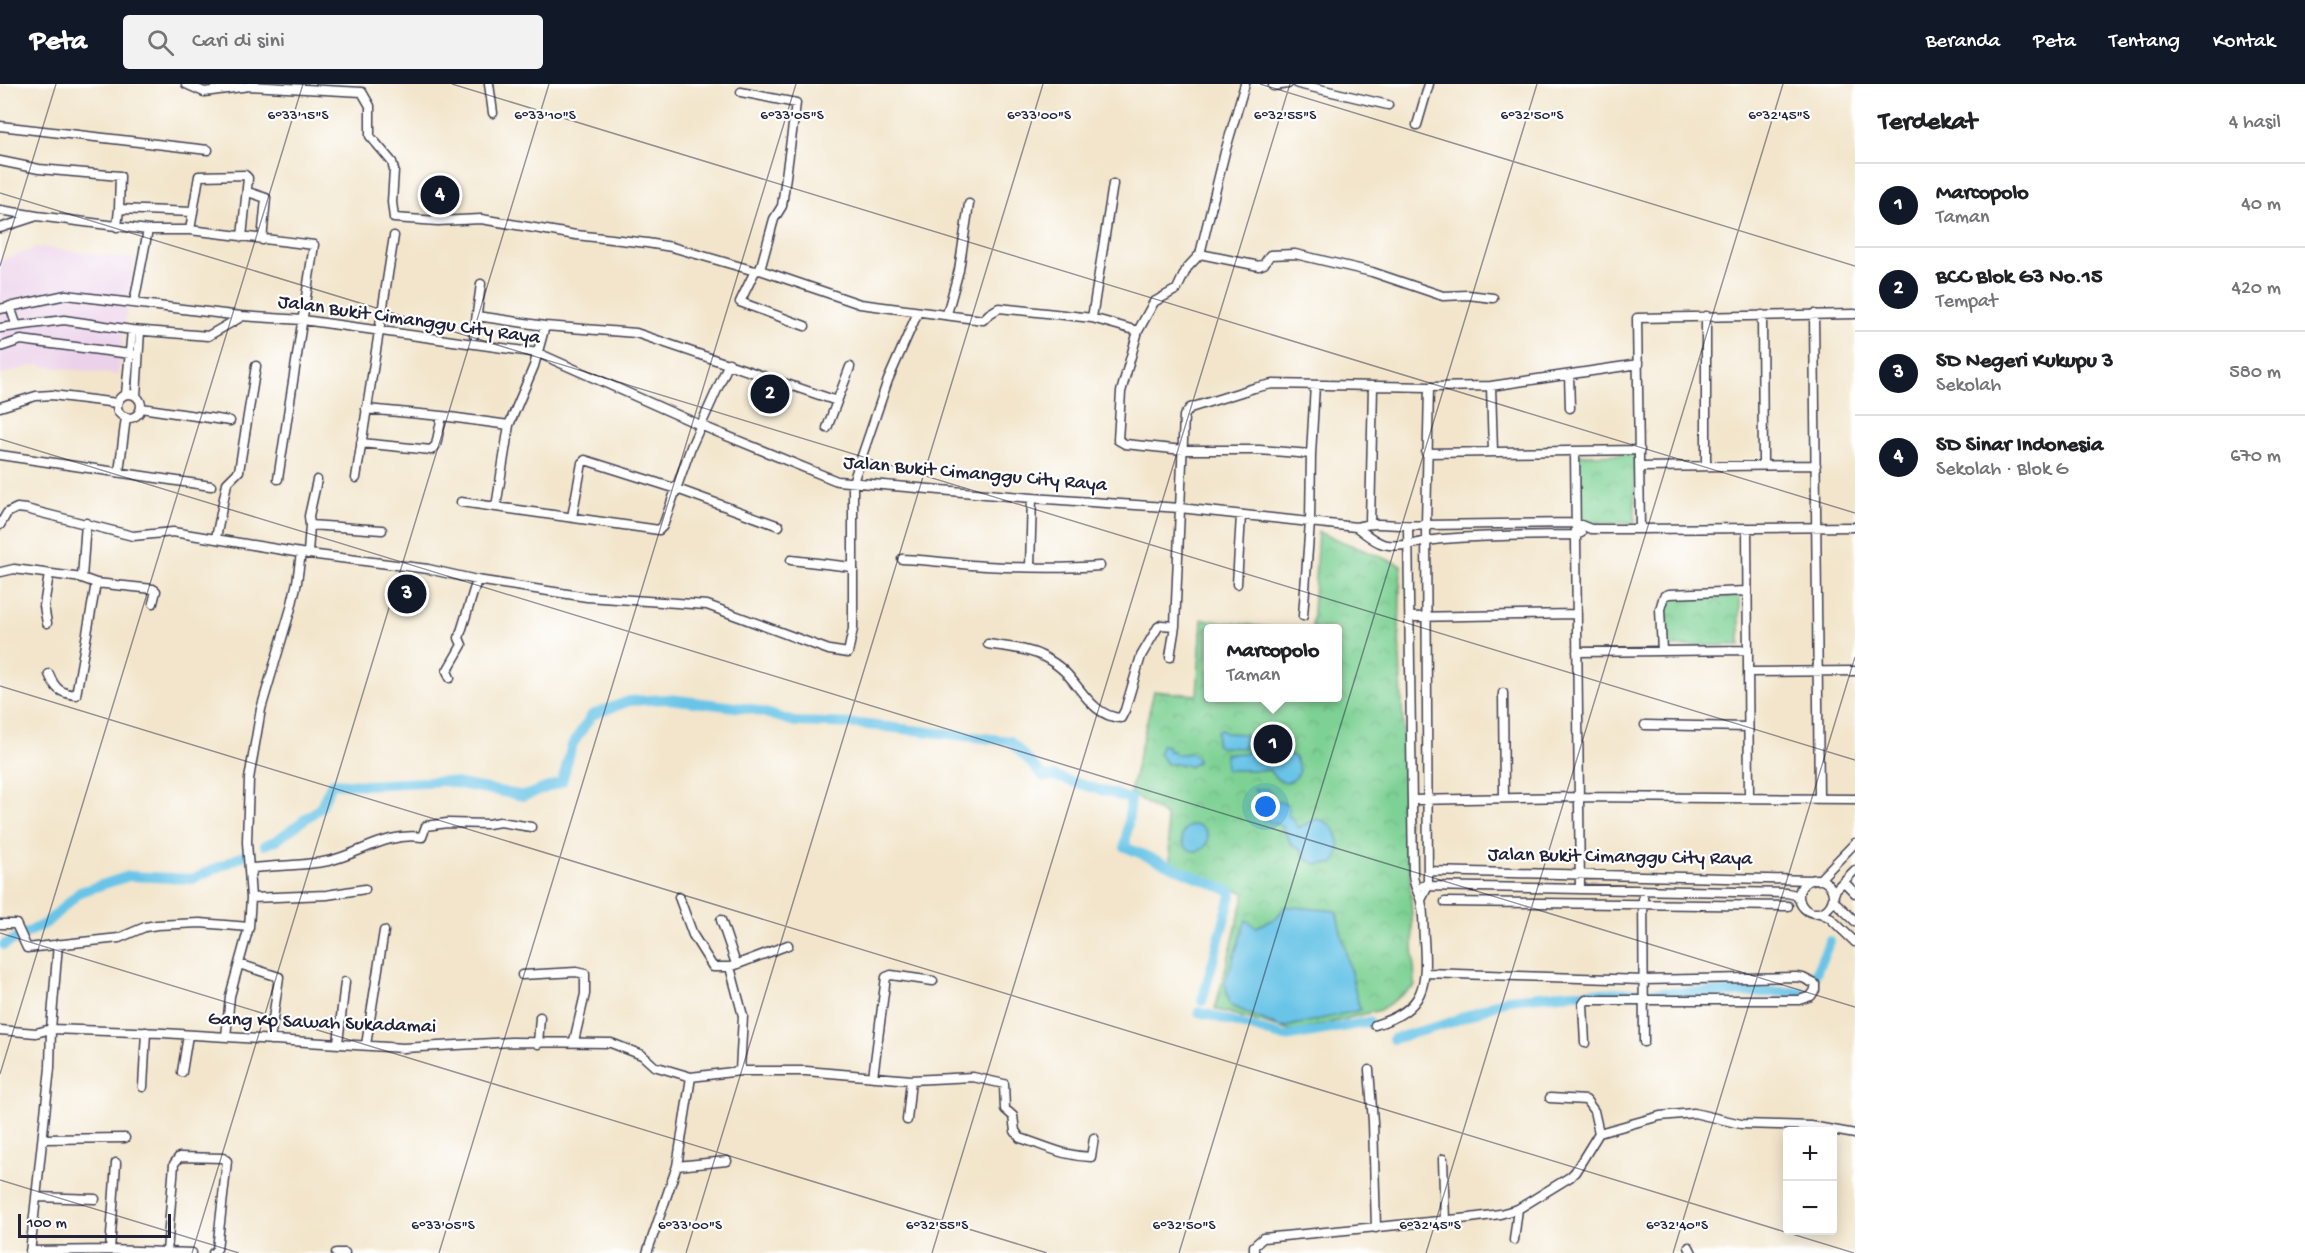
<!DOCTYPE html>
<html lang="id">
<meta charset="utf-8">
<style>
body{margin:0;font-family:"Gochi Hand",sans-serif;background:#f2f2f2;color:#202124}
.controls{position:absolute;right:18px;bottom:18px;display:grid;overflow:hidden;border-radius:6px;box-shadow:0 3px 15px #0003}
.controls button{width:54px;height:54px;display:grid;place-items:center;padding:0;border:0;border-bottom:2px solid #e0e0e0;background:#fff;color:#202124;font:30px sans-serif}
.scale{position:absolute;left:18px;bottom:15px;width:153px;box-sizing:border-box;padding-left:6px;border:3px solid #22223b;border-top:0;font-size:16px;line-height:21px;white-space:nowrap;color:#22223b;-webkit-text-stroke:4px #fff;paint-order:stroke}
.you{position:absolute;left:1266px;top:723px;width:21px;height:21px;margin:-15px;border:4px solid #fff;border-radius:50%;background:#1a73e8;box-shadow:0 0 0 9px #1a73e833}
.badge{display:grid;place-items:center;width:39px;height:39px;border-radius:50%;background:#111827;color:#fff;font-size:20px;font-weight:700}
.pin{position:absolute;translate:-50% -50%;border:3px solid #fff;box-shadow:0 2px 6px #0006}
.popup{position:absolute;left:1204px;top:540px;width:138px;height:78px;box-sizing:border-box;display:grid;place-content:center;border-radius:6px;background:#fff;filter:drop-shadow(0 2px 4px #0005);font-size:20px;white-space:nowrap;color:#757577}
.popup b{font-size:22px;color:#202124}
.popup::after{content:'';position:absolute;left:50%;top:100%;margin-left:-12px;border:12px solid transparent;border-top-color:#fff}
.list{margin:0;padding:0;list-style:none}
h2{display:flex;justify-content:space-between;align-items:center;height:78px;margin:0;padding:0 24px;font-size:26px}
h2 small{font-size:20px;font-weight:400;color:#757577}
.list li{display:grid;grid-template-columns:39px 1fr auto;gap:18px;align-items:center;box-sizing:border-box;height:84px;padding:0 24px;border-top:2px solid #e0e0e0}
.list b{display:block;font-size:22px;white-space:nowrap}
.list p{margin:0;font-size:20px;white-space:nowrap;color:#757577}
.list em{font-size:20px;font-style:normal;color:#757577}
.icon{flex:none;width:33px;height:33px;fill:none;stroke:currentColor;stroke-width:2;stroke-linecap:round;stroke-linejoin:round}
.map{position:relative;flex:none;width:1855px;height:1169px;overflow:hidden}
header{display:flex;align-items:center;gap:36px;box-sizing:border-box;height:84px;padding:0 30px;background:#111827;color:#fff}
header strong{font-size:28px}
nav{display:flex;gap:33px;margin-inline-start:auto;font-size:21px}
.search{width:420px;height:54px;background:#f2f2f2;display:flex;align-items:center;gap:15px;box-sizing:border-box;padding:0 21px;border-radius:6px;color:#757577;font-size:22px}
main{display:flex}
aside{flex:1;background:#fff}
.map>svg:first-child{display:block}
</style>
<header>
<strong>Peta</strong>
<div class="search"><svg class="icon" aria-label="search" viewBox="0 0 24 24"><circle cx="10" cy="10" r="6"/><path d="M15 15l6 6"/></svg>Cari di sini</div>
<nav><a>Beranda</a><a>Peta</a><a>Tentang</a><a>Kontak</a></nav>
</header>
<main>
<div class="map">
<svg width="1855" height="1169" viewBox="0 0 1855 1169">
<defs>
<pattern id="park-crowns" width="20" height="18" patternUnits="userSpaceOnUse" patternTransform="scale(1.5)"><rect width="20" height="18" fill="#7ed194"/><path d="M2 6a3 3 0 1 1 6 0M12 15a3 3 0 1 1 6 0" fill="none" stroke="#6db380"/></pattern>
</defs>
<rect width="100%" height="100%" fill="#fff"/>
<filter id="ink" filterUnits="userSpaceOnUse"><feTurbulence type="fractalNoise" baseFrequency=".0167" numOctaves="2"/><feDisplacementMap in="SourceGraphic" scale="12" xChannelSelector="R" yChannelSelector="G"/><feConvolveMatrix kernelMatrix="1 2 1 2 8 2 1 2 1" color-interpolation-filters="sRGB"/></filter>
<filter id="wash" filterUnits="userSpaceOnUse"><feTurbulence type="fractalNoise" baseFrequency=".008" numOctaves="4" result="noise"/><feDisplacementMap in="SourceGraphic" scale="24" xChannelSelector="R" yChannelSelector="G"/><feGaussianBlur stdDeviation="1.35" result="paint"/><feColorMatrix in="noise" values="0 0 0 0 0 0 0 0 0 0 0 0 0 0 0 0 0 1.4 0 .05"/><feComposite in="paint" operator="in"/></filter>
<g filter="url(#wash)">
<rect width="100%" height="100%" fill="#f2e5cb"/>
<!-- built -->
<path fill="#ecd1ea" d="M40,163L134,175L118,291L35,281L0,291V176Z"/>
<!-- park -->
<path fill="url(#park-crowns)" stroke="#507a68" stroke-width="1.5" d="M1635,370V439H1581L1579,371Z
M1318,448L1401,481L1399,550L1415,902L1380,926L1294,948L1215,925L1245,809L1171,781L1166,732L1130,709L1154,607L1197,611L1202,535L1273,544H1208V614H1338V544H1312Z
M1740,512V561L1665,563V515Z"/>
<!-- water -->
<path fill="#69c4e7" stroke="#467391" stroke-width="1.5" d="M1222,645L1225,649L1245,650L1244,664L1220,663L1216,660L1217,647Z
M1253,660L1258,661L1267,669L1289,670L1295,673L1300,687C1292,704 1278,699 1269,686H1226L1225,670L1246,669Z
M1161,661L1168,662L1169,667H1173L1175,671L1191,669L1197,673V678L1189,683L1185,680H1167L1159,670Z
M1254,705H1267L1273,718L1277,717L1287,720L1289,725L1288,731L1293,735L1298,744L1317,735C1338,739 1346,764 1333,780H1316L1306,775L1301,766L1291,760L1282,742C1273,736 1261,742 1268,724Z
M1182 754a13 13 0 1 1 26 0a13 13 0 1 1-26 0Z
M1285,822L1336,827L1360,926L1281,944L1230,921L1225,899L1246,836L1256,843L1277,834Z"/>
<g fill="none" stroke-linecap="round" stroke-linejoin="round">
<!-- canal -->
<path stroke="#69c4e7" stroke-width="10" d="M265,761L277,756L320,724L332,699L365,701L444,697L524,712L562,698L572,661L592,631L629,617L669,615L752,625L795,638L859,640L1010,657L1044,693L1053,692L1131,715L1125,763L1232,808L1202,917
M4,861L46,839L80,808L129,792L193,795L249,769
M1814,893L1830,857
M1199,928L1285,953L1369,938
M1393,955L1449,939L1508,915L1572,909L1801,908"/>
</g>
</g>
<g filter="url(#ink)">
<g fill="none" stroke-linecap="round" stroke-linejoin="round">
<!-- street casing -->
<g stroke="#413f51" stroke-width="11">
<path id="street" d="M186,0L204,8L249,2L362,8L370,22V52L392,78L394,86L392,118L394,134L438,137L481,135L576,151L647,159L672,163L755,187L760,186L860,220L983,236L989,230L999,224L1092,234L1138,247
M489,0L493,29
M1245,0L1225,68L1200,170L1187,184L1177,205L1154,218L1138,247L1121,308L1118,356L1125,360L1183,366H1259L1311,370
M1298,0L1388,21
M1273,2L1288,0
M741,8L796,19L782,122L774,135L760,186
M1417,41L1429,0
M0,42L208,66
M0,77L39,85L120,92L119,125L192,128
M248,108L266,114L262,156
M0,126L37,132L148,146
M117,143L119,125
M0,144L34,133
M190,146L199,92L245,91L248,94L242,153
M1200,170L1259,182L1264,180L1270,171L1295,170L1372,188L1443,212L1468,211L1493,214
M755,187L740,218L805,242
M134,219L148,146H190L314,161L278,395
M10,222L16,240
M0,225L66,211L241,232L303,236L538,269L700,341L837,397L1032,414L1180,424L1356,443C1379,436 1402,444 1426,441L1428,802L1421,816
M947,230L959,186L969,120
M1814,230L1819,714
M1762,231L1763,381
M477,232L545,242L636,249L837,317
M1706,232V381
M1092,234L1113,100
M0,244L64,236L132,246L208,252L241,233
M474,251L481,200
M0,263L21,256L138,271
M1569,291L1570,324
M1491,302L1493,368
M1429,303L1426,441L1576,439L1591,445H1640L1855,443
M126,310L132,246
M117 322a12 12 0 1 1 24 0a12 12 0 1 1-24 0Z
M136,312L140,247
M0,323L36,312L52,311L117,319
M141,324L230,337
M366,325L442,332L509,341L496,423
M509,341L534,282L545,242
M827,344L850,283
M361,359L431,366L436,361L442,332
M1575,367L1580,805
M1426,369L1640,366
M0,371L211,402
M1640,383L1816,381
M119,388L126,333
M356,394L394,152
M461,418L659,446L663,442L691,363L729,279
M572,433L582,379L585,376L677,405L779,442
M1370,439L1373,302
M0,441L7,429L17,424L26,425L133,452L173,448L301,469L428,485L477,496L587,513L707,521L829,566L848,569L853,545V398L888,296L918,228
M310,441L309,432L317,396
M1356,443C1365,449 1373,457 1383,460C1402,465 1424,456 1443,455C1487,452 1531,451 1576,451L1581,449
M1747,444L1749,714
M1640,445L1637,234L1855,230
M216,454L227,399L239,387L256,282
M308,469L310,441L382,446
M902,475C930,476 957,480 985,482C1023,484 1062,485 1100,482
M791,476L852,483
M1030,483L1032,414
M1,488L14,485L82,494L86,439
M96,499L153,505L156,507L153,519
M1237,500L1241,431
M1303,532L1310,438L1311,370L1315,301
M1411,533L1576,530
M47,539L44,522L49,490
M988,560C1005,563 1026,564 1042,572C1050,576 1059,582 1065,588C1081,604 1094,633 1121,634L1125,626L1141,572L1158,543L1161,541L1175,542
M1662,567L1660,525L1664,512L1669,510L1747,507
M1577,568L1748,566
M1170,573L1175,542L1184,332L1190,324L1254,304L1272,300L1429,303L1491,302L1639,280
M1748,588L1855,587
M49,590C55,605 60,609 76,611L96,499L82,494
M450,594L447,587L462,561L459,554L477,496
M1503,609L1504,714
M1645,641L1748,643
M1412,716L1578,713L1855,715
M1855,786L1836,805L1833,813L1836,819L1855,837
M1428,787L1812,796
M251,792L253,784C278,781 304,782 328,777C360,770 386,748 422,753L426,742L447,739L488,740L500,738L531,743
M1799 812a17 17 0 1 1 34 0a17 17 0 1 1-34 0Z
M1819,796L1855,759
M1844,798L1855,809
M1423,802L1787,809L1796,811L1800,817
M1643,806L1644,958
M679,813L693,851L713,883H730L743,932L740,987
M251,814L327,811L365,805
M1445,818L1788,822
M1820,829L1829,833L1855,858
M721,836L736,880
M0,840H16L27,864L119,854L145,843L157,841L200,839L249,843
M239,880L279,893L270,956
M730,883L788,861
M1426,889L1643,896L1796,893L1803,894L1815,900V906L1811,912L1799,916H1586L1583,920L1585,959
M522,891L576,888L585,890V910L574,957
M1375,941C1426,925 1427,902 1424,855C1423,843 1424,829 1421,817C1418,807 1414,803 1413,791L1408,443
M0,946L36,949L51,945L163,949L403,964L511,958L611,959L642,971L654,982L691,993L740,987H806L911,996L973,993L1004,1000L1005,1025L1013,1032L1015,1047L1020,1054C1046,1062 1063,1072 1091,1073L1094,1054
M226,953L230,912L249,843L251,814L247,758L249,695L261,625L291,524L297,498L301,469
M338,959L345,898
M538,960L540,933
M366,961L384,847
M1369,986L1373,1038L1376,1144
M182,988L188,951
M873,993L886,893L891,891L933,897
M143,1003L146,948
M1550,1014L1586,1016L1594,1027L1599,1049
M907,1036L911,996
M43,1055L125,1054
M1443,1075L1445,1137
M677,1082L727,1077
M37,1113L95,1115
M1514,1156L1518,1125
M1689,1163L1692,1169
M110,1166L116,1079
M30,1167L110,1166L192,1169
M167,1168L174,1080L179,1073L223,1074L227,1077L217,1165L213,1169
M30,1169L50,984L51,945L58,860
M336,1169H345
M647,1169L677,1082L691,993
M1254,1169V1162L1263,1154L1470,1134L1500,1130L1518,1125L1570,1093L1575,1088L1599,1049L1660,1032L1694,1029L1741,1040L1811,1042L1855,1050"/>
</g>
<!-- street -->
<use href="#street" stroke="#fff" stroke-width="8"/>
</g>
</g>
<!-- ticks -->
<path fill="none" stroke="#22223b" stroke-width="1.5" stroke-opacity="0.45" d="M452,0L1855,429M1260,0L1855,182M0,109L1855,676M0,182L56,0M0,355L1855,923M0,602L1854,1169M0,849L1047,1169M0,990L303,0M0,1096L239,1169M192,1169L549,0M439,1169L796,0M686,1169L1043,0M932,1169L1290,0M1179,1169L1537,0M1426,1169L1783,0M1673,1169L1855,573"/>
<g text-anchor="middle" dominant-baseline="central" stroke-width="4.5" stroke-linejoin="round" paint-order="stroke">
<!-- street labels -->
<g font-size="20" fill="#22223b" stroke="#fff">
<text transform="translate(409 237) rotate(8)">Jalan Bukit Cimanggu City Raya</text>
<text transform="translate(975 391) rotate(5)">Jalan Bukit Cimanggu City Raya</text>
<text transform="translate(1620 774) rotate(1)">Jalan Bukit Cimanggu City Raya</text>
<text transform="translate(322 940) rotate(2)">Gang Kp Sawah Sukadamai</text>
</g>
</g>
<g font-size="15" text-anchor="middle" fill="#22223b" stroke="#fff" stroke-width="4.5" stroke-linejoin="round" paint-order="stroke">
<text x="298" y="35">6°33'15"S</text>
<text x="545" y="35">6°33'10"S</text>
<text x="792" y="35">6°33'05"S</text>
<text x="1039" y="35">6°33'00"S</text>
<text x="1285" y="35">6°32'55"S</text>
<text x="1532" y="35">6°32'50"S</text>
<text x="1779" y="35">6°32'45"S</text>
<text x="443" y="1145">6°33'05"S</text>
<text x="690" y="1145">6°33'00"S</text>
<text x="937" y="1145">6°32'55"S</text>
<text x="1184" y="1145">6°32'50"S</text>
<text x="1430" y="1145">6°32'45"S</text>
<text x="1677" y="1145">6°32'40"S</text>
</g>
</svg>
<div class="controls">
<button>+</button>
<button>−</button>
</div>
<div class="scale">100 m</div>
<div class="you"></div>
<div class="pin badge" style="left:1273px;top:660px">1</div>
<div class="popup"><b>Marcopolo</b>Taman</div>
<div class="pin badge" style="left:770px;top:310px">2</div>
<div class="pin badge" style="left:407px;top:510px">3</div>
<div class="pin badge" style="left:440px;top:111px">4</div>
</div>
<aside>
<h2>Terdekat<small>4 hasil</small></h2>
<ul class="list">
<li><span class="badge">1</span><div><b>Marcopolo</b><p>Taman</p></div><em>40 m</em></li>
<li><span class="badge">2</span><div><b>BCC Blok G3 No.15</b><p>Tempat</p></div><em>420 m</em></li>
<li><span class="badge">3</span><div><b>SD Negeri Kukupu 3</b><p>Sekolah</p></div><em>580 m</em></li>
<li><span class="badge">4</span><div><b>SD Sinar Indonesia</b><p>Sekolah · Blok G</p></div><em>670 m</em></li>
</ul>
</aside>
</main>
